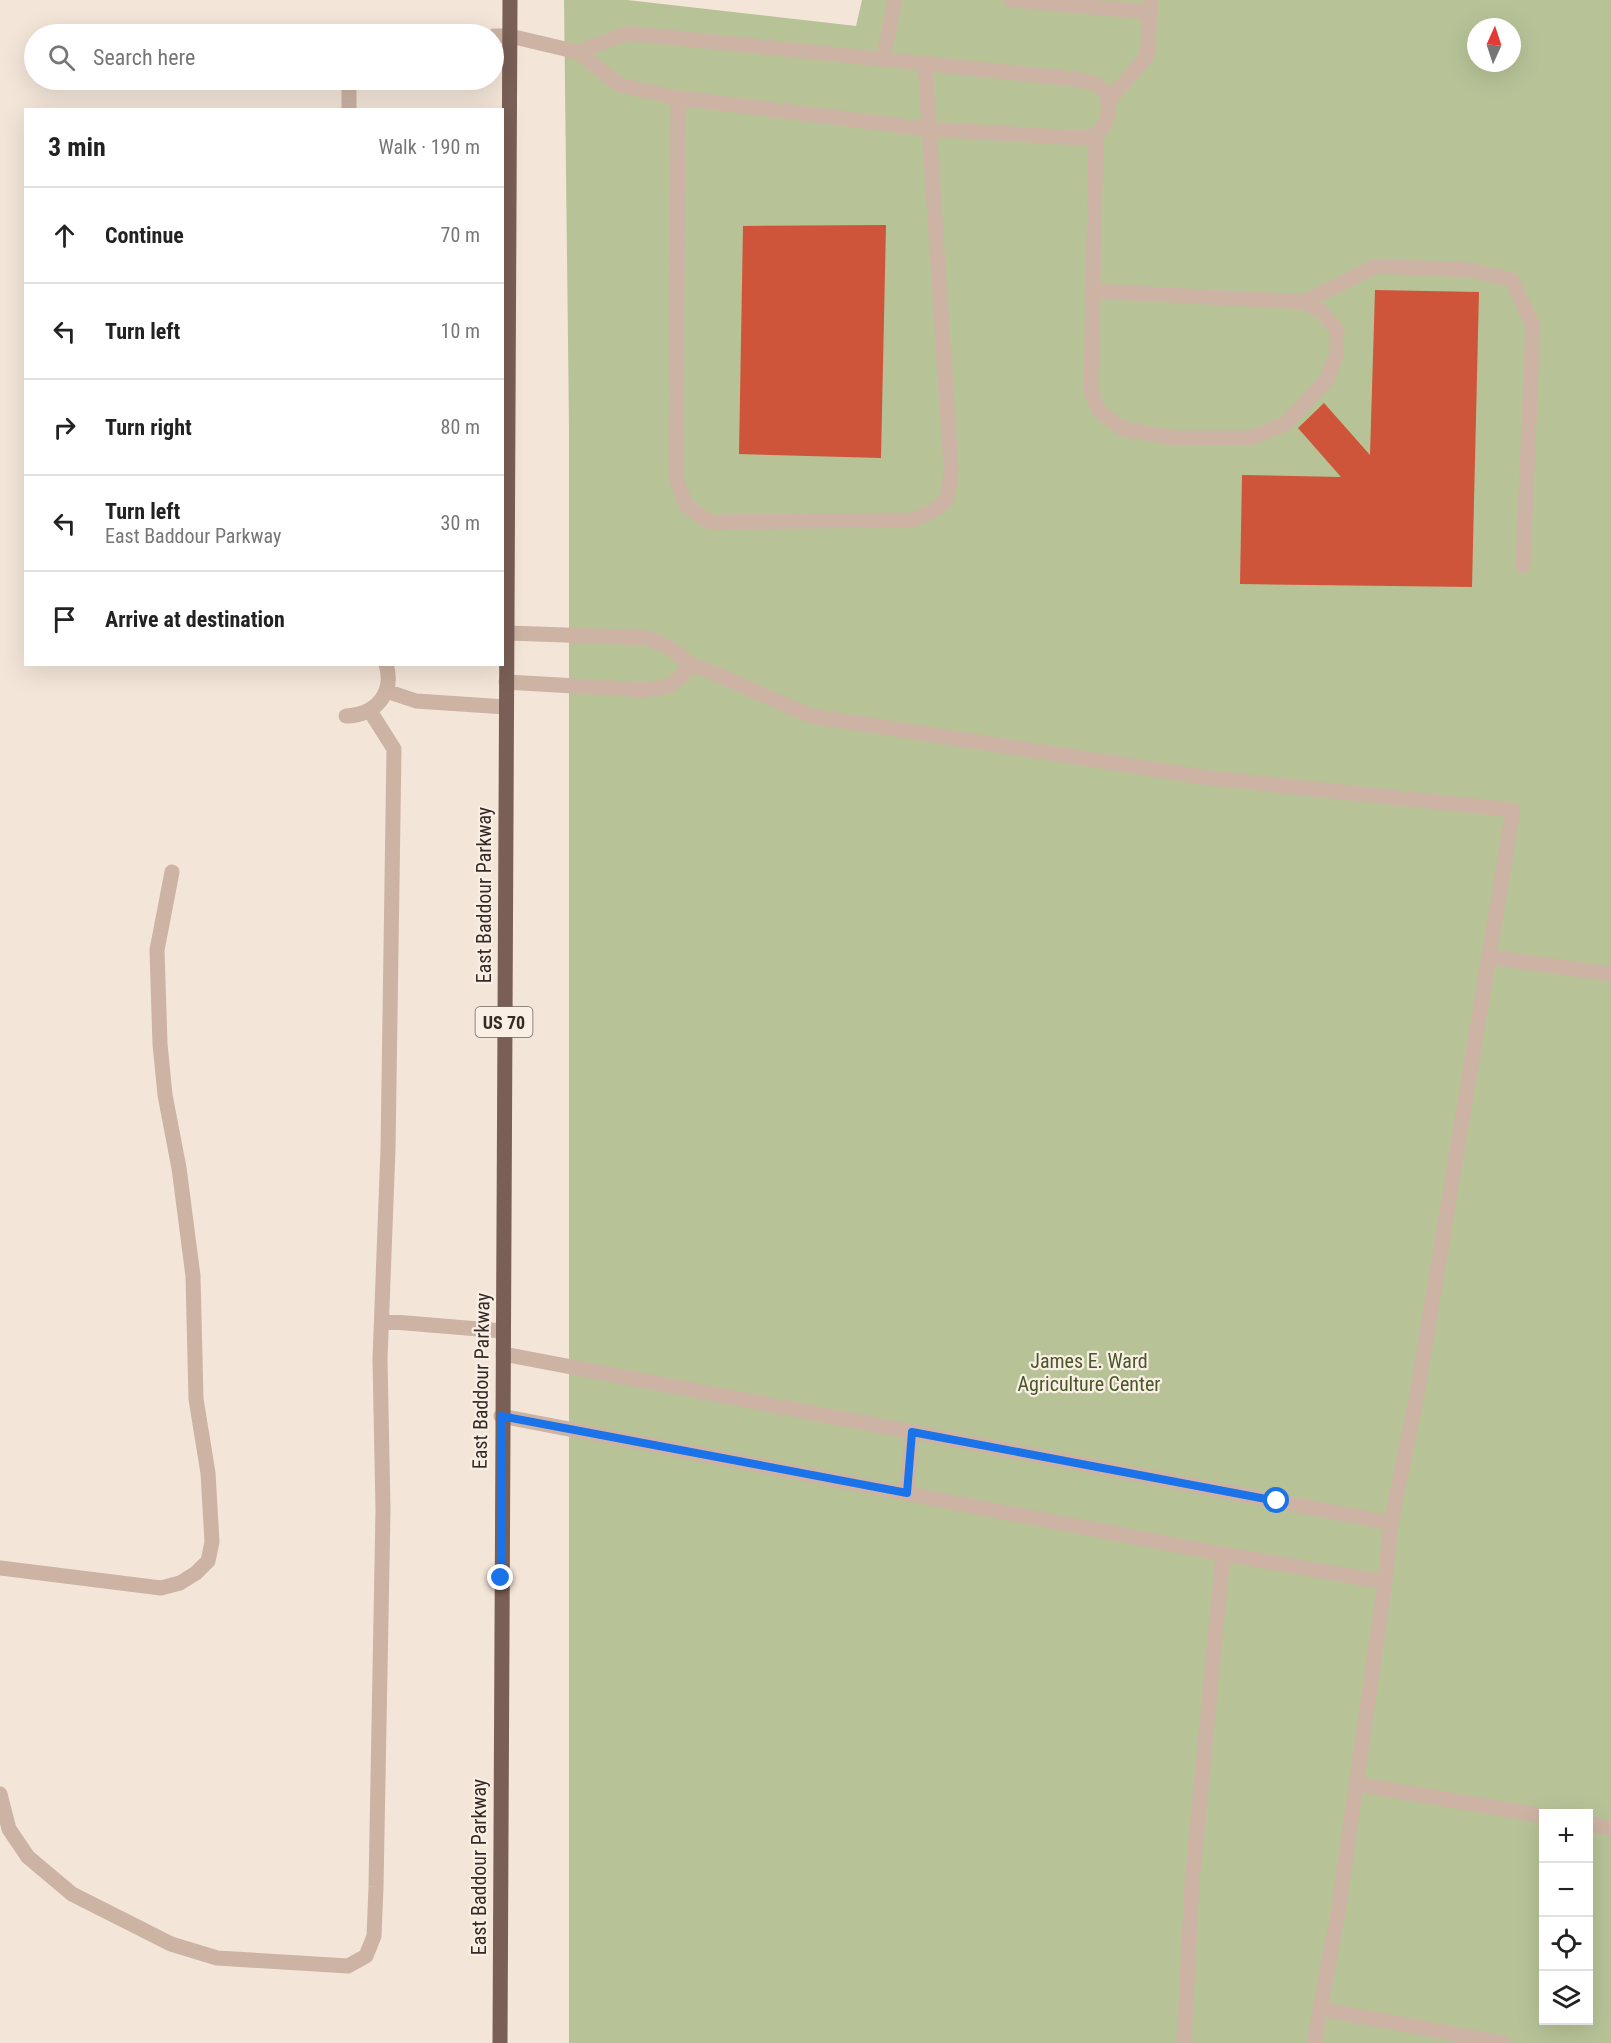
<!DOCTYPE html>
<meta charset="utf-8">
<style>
body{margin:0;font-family:"Roboto Condensed",sans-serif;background:#f6f6f6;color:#222}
.controls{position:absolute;right:18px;bottom:18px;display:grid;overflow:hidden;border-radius:0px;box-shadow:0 6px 24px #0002}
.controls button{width:54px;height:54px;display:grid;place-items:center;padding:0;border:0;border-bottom:2px solid #e0e0e0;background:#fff;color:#222;font:30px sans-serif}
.compass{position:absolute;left:1467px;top:18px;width:54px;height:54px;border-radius:50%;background:#fff;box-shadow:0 6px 24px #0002;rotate:3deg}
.stop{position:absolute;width:18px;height:18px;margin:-14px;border:4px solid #1a73e8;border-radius:50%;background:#fff}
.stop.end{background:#1a73e8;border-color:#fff;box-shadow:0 2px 6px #0008}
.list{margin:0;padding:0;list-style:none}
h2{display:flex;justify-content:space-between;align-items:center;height:78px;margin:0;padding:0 24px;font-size:26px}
h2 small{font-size:20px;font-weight:400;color:#767676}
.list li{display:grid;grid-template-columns:39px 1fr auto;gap:18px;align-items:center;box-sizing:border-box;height:96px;padding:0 24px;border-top:2px solid #e0e0e0}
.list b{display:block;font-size:22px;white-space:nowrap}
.list p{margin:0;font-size:20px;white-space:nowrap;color:#767676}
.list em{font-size:20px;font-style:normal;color:#767676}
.icon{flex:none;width:33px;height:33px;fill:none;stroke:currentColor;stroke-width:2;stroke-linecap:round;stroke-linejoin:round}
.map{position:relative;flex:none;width:1611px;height:2043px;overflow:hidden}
.search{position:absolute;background:#fff;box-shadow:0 6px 24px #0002;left:24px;top:24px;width:480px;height:66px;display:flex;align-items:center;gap:15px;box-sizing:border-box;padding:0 21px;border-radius:33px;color:#767676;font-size:22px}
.panel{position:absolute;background:#fff;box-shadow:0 6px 24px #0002;left:24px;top:108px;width:480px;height:558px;border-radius:0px}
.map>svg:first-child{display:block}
</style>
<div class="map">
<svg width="1611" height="2043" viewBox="0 0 1611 2043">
<rect width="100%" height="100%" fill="#f3e5d8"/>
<!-- green -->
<path fill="#b7c397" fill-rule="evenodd" d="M564,0H627L856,26L862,0H1611V2043H569V427ZM1476,27H1512V63H1476ZM1544,1814H1588V2020H1544Z"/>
<!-- building -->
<path fill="#cf553a" d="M886,225L881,458L739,454L743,226Z
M1375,290L1479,292L1472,587L1240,584L1242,475L1341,477L1298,428L1324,403L1370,455Z"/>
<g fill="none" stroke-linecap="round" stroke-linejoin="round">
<!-- service -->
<path stroke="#ccb3a3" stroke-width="15" d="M1011,0L1150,12
M494,36H510L578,52L620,85L678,98L928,129L1082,138C1086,137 1093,136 1096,134C1111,124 1114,95 1097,85C1089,80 1075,80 1065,78L628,33L578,52
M883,59L895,0
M678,98L676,478L686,505L709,522L913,520C947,504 948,506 951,467L925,64
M1109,100L1147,56L1151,0
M349,110V80
M1093,291L1304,302L1321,311L1337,330L1336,356L1326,381L1285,424L1251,438H1174L1123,429L1099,411L1091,391L1096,134
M1304,302L1376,266L1470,270L1512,280L1533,326L1523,566
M506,633L650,638L671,649L692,665L709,671L811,716L1210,778L1513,810L1416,1400L1391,1523L1385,1582L1338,1912L1314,2043
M506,682L645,690L670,686L692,665
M386,691L416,701L506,707
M346,716C375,715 395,694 386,664
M1489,957L1611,974
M382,1321L503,1331
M503,1354L1391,1523
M501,1416L1223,1554L1385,1582
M907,1493L912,1432
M0,1568L161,1588L180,1583L196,1573L208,1561L212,1542L208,1473L196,1399L193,1276L179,1168L165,1095L160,1044L157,950L172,872
M1356,1784L1544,1816
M0,1794L9,1829L28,1857L72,1894L171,1944L217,1958L348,1966L366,1956L374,1936L376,1887L383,1510L380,1359L388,1149L394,749L370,711
M1588,1824L1611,1828
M1320,2009L1503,2043
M1184,2043L1192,1883L1223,1554"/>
<!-- primary -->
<path stroke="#795f56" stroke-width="15" d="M500,2043L510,0"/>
</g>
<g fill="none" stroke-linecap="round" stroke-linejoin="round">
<!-- route -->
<path stroke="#1a73e8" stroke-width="8" d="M501,1578V1416L907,1493L912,1432L1277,1501"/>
</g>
<g text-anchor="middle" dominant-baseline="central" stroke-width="4.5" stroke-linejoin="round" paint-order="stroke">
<!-- shield labels -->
<rect fill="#faefe5" stroke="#71655f" stroke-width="1.5" x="475.5" y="1007" width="57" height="30" rx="4.5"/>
<g font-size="18" font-weight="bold" fill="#362a26">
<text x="504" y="1022">US 70</text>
</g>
<!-- street labels -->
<g font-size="20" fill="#362a26" stroke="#faefe5">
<text transform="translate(484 895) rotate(-90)">East Baddour Parkway</text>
<text transform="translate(481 1381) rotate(-89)">East Baddour Parkway</text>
<text transform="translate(479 1867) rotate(-90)">East Baddour Parkway</text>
</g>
<!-- park labels -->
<g font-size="20" fill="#485628" stroke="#faefe5">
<text x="1089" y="1361">James E. Ward<tspan x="1089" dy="23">Agriculture Center</tspan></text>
</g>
</g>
</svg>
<div class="controls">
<button>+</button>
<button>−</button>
<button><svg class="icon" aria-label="locate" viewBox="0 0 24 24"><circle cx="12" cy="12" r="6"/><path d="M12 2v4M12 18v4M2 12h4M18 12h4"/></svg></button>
<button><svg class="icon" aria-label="layers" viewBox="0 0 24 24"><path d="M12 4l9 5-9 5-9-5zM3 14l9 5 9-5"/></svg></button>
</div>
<svg class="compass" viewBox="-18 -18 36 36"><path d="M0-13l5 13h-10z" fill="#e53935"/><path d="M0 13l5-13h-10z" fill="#767676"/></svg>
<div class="stop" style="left:1277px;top:1501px"></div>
<div class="stop end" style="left:501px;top:1578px"></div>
<div class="search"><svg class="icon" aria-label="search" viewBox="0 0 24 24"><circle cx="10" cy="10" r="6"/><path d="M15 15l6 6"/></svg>Search here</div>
<section class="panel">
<h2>3 min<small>Walk · 190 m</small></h2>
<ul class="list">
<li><svg class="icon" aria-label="ahead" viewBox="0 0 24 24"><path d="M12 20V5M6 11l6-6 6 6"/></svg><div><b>Continue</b></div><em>70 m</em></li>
<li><svg class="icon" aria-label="left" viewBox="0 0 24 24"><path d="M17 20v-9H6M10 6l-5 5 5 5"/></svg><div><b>Turn left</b></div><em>10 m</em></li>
<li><svg class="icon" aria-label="right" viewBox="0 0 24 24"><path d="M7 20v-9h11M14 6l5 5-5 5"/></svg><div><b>Turn right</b></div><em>80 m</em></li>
<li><svg class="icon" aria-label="left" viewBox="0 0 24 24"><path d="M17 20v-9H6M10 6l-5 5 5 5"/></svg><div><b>Turn left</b><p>East Baddour Parkway</p></div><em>30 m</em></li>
<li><svg class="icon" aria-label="arrive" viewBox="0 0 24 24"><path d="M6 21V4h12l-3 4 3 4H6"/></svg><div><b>Arrive at destination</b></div></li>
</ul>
</section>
</div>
